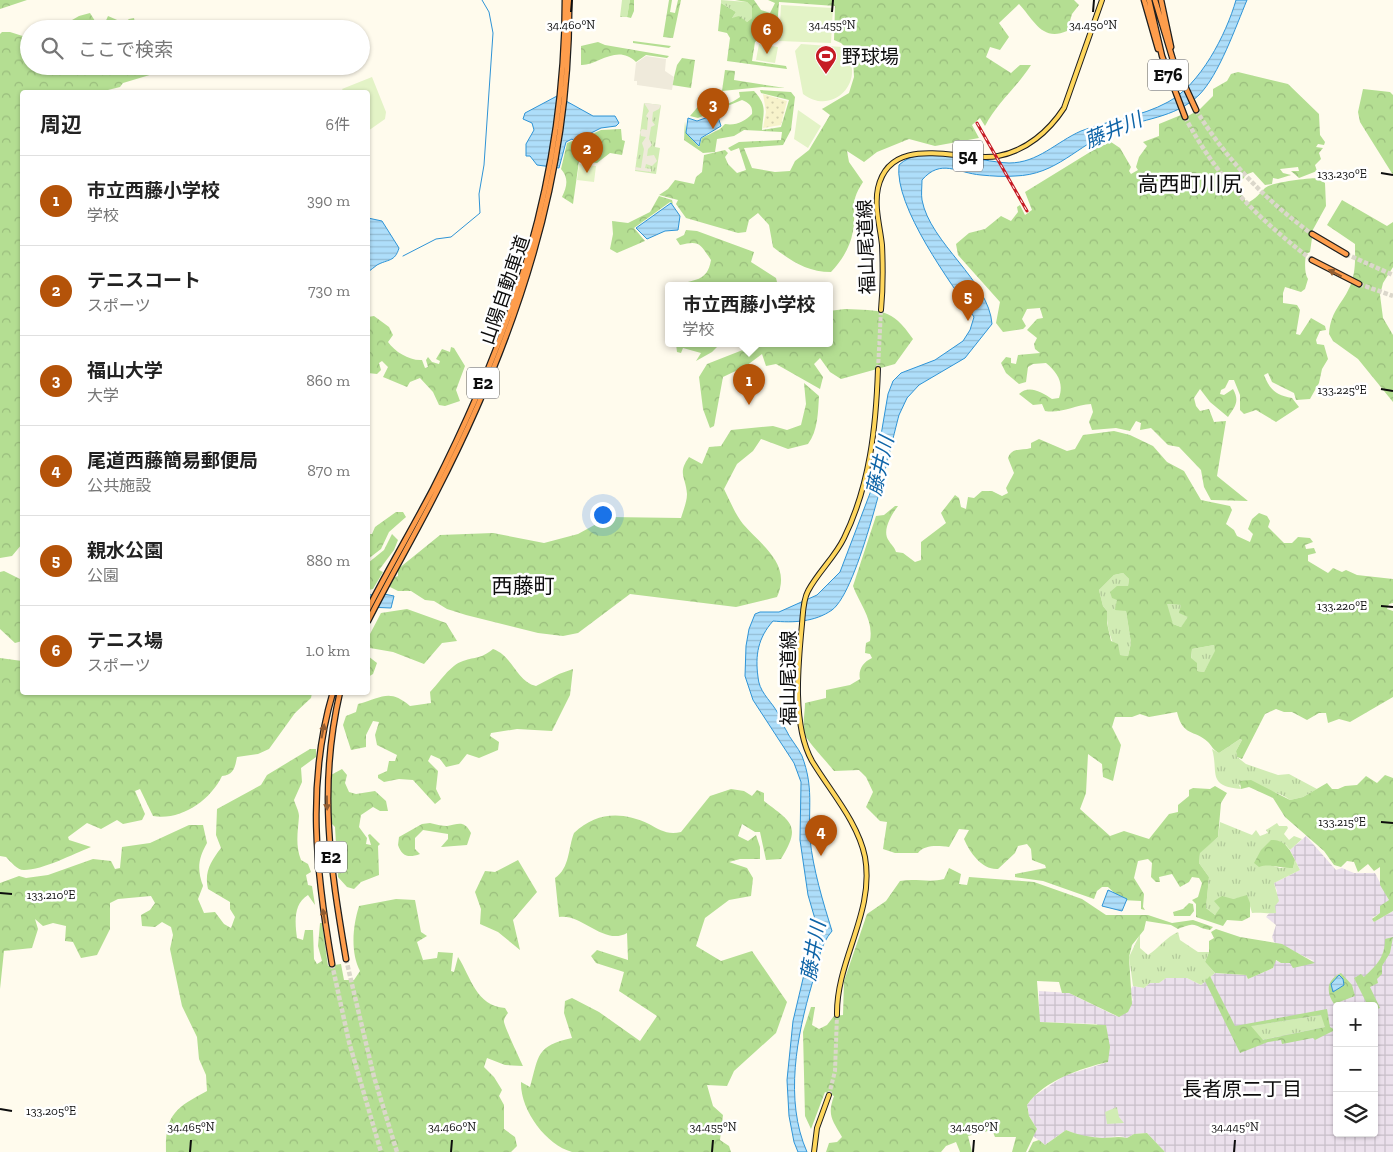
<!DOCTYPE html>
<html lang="ja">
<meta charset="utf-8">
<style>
body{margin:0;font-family:"Zilla Slab","Noto Sans JP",serif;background:#f6f6f6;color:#222}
.controls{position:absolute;right:15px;bottom:15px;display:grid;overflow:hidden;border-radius:5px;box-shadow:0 1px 4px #0004}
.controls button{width:45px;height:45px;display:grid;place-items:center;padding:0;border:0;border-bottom:1px solid #e0e0e0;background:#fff;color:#222;font:25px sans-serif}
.you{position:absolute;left:602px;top:514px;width:18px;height:18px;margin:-12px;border:4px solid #fff;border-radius:50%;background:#1a73e8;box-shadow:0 0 0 8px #1a73e833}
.badge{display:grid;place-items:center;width:32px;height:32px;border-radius:50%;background:#b45309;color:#fff;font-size:16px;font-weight:700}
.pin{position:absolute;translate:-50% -41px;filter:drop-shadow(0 1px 2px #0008)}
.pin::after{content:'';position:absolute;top:26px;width:18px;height:15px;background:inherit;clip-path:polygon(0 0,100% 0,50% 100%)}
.popup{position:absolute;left:665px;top:282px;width:168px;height:65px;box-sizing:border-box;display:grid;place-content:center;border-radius:5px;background:#fff;filter:drop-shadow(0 1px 4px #0005);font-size:16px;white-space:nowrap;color:#767676}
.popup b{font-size:19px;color:#222}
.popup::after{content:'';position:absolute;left:50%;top:100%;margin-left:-10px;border:10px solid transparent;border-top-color:#fff}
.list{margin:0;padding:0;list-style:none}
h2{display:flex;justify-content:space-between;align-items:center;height:65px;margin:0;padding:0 20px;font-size:21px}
h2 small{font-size:16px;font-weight:400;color:#767676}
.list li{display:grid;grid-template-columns:32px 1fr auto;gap:15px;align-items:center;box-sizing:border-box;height:90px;padding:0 20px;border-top:1px solid #e0e0e0}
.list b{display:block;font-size:19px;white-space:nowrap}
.list p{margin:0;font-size:16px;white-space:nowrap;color:#767676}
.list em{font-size:16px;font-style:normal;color:#767676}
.icon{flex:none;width:28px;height:28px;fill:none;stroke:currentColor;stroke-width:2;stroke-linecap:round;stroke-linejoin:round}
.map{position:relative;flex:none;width:1393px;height:1152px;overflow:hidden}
.search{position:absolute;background:#fff;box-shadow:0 1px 4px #0004;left:20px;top:20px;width:350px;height:55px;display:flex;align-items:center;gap:12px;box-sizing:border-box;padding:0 18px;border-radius:28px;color:#767676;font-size:19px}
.panel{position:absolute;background:#fff;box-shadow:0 1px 4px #0004;left:20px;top:90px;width:350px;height:605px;border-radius:5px}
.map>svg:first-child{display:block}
</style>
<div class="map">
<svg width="1393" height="1152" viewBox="0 0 1393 1152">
<defs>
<pattern id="industrial-grid" width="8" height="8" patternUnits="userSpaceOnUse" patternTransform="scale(1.25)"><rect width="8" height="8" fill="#ebe0ec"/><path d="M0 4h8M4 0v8" fill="none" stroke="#c8bfc9"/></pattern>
<pattern id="farmland-dots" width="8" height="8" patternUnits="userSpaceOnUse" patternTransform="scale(1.25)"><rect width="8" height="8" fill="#f7f3cb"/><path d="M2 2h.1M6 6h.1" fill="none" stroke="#d3cfad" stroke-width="1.8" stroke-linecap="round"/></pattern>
<pattern id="grass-tufts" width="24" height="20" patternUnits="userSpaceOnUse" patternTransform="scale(1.25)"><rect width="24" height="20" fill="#d1ecb4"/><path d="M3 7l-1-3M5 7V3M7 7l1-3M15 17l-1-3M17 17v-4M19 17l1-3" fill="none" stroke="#b2c99a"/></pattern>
<pattern id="forest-crowns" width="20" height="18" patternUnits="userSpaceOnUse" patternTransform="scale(1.25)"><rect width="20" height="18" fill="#b4de92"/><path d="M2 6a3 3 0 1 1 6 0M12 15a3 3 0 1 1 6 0" fill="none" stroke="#9abd7d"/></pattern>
<pattern id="water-rules" width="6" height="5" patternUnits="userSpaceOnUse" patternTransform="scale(1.25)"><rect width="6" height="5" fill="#aedefa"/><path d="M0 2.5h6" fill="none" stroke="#94bdd5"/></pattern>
</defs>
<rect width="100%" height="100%" fill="#fffbed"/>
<!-- industrial -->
<path fill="url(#industrial-grid)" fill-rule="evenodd" d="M1306,836L1336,870L1342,868L1354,873H1375L1389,900L1380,913L1372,918L1374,922L1393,911V1152H1165L1147,1133L1134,1134L1127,1138L1119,1136L1104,1138L1081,1136L1066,1130L1045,1145L1033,1136L1037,1129L1029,1116L1027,1105L1033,1097L1064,1076L1108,1062L1097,1024L1039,1022V991L1069,993L1116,1016L1133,1000L1130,990L1133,986L1144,988L1150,983H1159L1166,978H1187L1201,985L1215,973L1246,975L1248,979L1273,968L1275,960L1281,963L1314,961L1274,942L1272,937L1276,925L1266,917L1275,906L1277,891L1274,883L1300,870L1290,850ZM1337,1006H1374V1133H1337Z"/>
<!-- farmland -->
<path fill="url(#farmland-dots)" d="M763,94L787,101L781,125L763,128L766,112Z"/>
<!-- grass -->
<path fill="url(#grass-tufts)" d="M622,0H630L627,17H620Z
M721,0L747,2L752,7V18L747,22L732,18L736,12L721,3Z
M644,103L661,105L655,147L660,148L656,174L635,171Z
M1123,573L1129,579L1128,586L1117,599L1121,609L1126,611L1131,643L1128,656L1119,655C1111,641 1106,627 1107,611L1103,606L1099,590L1114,575Z
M1167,604L1182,605L1189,617L1181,627L1173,624L1167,610Z
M1214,645L1216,651L1204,672L1197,671L1191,659L1192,649Z
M1240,739L1242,740L1236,751L1237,757L1246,764L1278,775L1289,774L1317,789L1303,797L1290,800C1277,790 1257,788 1239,785L1241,789C1206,786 1219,772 1212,749L1219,753Z
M1220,822L1252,835L1256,830L1260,836L1268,833L1266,830L1277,823L1279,826H1287L1288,828L1284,834L1289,840L1294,836L1302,839L1290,850L1286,845L1267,864L1280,868H1293L1295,860L1300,870L1274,883L1279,901L1275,906L1276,913C1267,914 1261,912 1252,913L1247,896L1233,899L1215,915L1206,908L1209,877L1199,863L1200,852L1218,837Z
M1178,932L1180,940L1198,952H1209L1205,962L1215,973L1201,985L1187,978H1166L1159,983H1150L1144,988L1133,986L1129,957L1140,934V948L1148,955C1159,948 1166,937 1178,932Z
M1322,1015L1325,1027L1262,1040L1250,1026Z
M1117,1107L1119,1117L1124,1123L1107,1124L1105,1112Z"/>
<!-- forest -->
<path fill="url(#forest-crowns)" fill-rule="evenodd" d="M0,0H27L0,9Z
M630,0H634V11L631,18L627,17Z
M669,0H672L670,12L675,13L678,0H681L673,38L663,37Z
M735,0H754L761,10L770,13L775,3L768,0H1074L1079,5L1072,14L1067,31C1042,42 1034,20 1019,4L999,23L1009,37L1000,50L990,47L986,57L1011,73L1020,65H1031C1017,87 997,103 985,126L980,118L972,125L979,138L935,146L909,139L877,152L864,162L847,151L849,162L863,182C848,205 857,208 853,231C850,248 842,260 831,272C807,272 791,261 773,247L769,225L758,213L749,220L746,232L738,233L686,218L676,204L678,200L659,195L668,189L675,180L694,184L696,177L702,172L704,155L725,150L728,153L725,157L728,164L737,173L746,170L739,148L731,151L728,148L739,142L781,140L782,132L744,130L734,136L717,139L715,152L703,153L684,140L685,121L686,133L699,147L702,138L720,129L725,124C736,126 745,121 752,114C753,106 749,103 742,100L698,118L690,116L702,102L704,103V106C718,108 729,105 740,97L739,92L754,91C768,106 763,112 762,130L781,127L789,100L761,93L760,90L791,92L795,97L791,130L783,145L744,148L752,168L775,172L790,171L795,161L809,150L830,115L822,109L849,93L854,77L853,55L841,43L834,40L835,6L779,2L777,29L764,27L759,31L760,38L755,42L752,61L786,66L787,69L727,61L730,38L727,33L718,31L721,3L736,12L732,18L739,16L747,22L752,18V7L747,2Z
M90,13L95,21L104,25L108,16L124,23L129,19L134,18L135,23H132V29H44L60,27L79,16Z
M2,32H10L29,38V66H115L116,69L123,66H162L153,74L123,83L120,87L100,92H22V544L12,556L0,558V34Z
M633,41L671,46L669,48L633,43Z
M598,42L605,45L669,56L667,58L646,55L636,62C617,43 597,66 581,65V46Z
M682,58L695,60L691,88L672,85L677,65Z
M725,70L735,71L734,80L785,88L762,87L722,91Z
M1238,72L1288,84L1319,114L1320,135L1325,142L1324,145L1318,144L1316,147L1323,148L1319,153L1321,159L1315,165L1317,171L1299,178L1291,171H1299L1298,167L1280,169L1283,173L1291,175L1278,179L1273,178L1272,184L1265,185L1253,172L1245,175L1244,178L1235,184L1247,203C1256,199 1259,194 1265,188C1272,182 1309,178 1319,178L1325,183L1326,206L1310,235L1312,238L1310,252L1306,254C1305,261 1304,273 1308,279L1305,289L1301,292L1285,287L1283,293V303L1297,305L1300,310L1296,334L1300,335L1311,318L1325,326L1326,330L1320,331L1316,340L1317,344L1324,345L1328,359L1322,369L1319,383L1310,399L1296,400L1294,393L1272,382L1268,373L1264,375C1270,390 1276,395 1292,398L1299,407L1276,422L1256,410L1244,414L1240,410V395L1234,380H1229L1225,388L1221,390L1220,394L1224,395L1233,389C1240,401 1235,407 1228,417L1210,402L1200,389L1194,398L1196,406L1200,411L1209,409L1214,422L1226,421L1217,476L1248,501L1211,500L1204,487L1201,470L1179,447L1168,445L1151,428L1140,430L1141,423L1136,421L1130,431L1116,428L1092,430L1089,422L1093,412L1091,404C1075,405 1060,414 1045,411L1042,404L1033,405L1019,394C1029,384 1043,393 1052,399L1059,398C1064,383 1058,373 1046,363L1033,364L1028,367L1026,382L1019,384L1006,373L1001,363L1006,357L1011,358V363L1016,364L1018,355L1040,353L1035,349L1034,344L1037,338L1027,330L1037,319L1043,318L1040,308L1027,309L1022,319L1026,326L1023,329L1003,332L996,323L1000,302L958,255L956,244L969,233L985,229L1001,216L1011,221L1018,212L1017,207L1020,205L1025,215L1032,210L1025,192L1095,149L1111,142L1120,148L1131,167L1129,171L1131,174L1138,170L1136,167L1139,157L1147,146L1143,142L1159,136V124L1181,115L1183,119L1200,109L1213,96V89L1227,81L1231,74Z
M1363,89L1390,92L1393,95V175L1360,122L1358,112Z
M621,129L622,140L625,141L622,155L610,153L597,163L579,161L573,204L562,197C567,187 569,178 561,169L567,143L572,141L582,150L588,151L590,135L601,130Z
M659,196L672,200L673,204L670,202L634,228L645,241L617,253L610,249L613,234L612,221L628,223L650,212Z
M1342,200L1387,226L1393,222V267L1383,283L1380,295L1383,318L1393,335V402L1358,359L1333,341L1329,334C1331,309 1343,304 1351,284C1356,270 1355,258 1355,244L1327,225Z
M686,230L697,231L754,252L751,262L776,278L778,286H677C694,278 707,283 711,260C700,244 700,240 680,245L676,239L684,235Z
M845,309C881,311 891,307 913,339L895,364L841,379L830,372L820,358L814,364L823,377L820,389L776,364L766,366L762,354L746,366L723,377L714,426L710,428L703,409L699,377L707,364L758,344H829V311Z
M374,316L389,327L393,335L388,342C395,352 410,361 422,360L425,368L428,367L426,360L428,357L432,362L439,364L440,361L436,359L442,349L450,352L451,347L454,348L465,366L456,390L460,401L445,406L439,405L433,392L420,378L410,382L407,387L383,377L388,367L382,361L379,363L381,370L377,374L368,373V317Z
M676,344H720L712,352L696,361L701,353L683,348L681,353L677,352Z
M804,383L819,396C818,412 818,431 808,444L788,449L761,439L753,451L737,464L724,489C730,501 735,514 743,524C762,546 792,564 777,597L736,607L630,594L578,633L563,636L538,633L466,615L447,609L434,601L425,600L411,591H398L388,586L393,578L398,576V569L440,535L493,533L544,543L578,534L609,517L681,518C683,511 687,502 687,494C686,477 677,474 689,457L702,464L709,447L721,446L731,430L773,426L787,430L801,425L806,404Z
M1114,431L1130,435L1153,446L1167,462L1184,471L1201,500L1230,506L1232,510L1226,524L1234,530L1237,536L1250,542L1253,534L1248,529L1252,519L1259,513L1267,516L1270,521L1268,527L1284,543H1292L1298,537L1310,538L1313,542L1305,545L1306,549L1314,548L1316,553L1308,555V561L1328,573L1333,568L1342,572L1346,570L1357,575L1393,579V603L1389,604L1387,609L1393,611V697L1350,722L1339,719L1328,723L1326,713H1319L1307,720L1292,712H1284L1276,709L1265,714L1242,759L1237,757L1236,751L1242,740L1240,739L1219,753C1213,750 1212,746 1208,742C1194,729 1183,737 1177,712L1149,717L1140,714L1132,717H1115L1112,727L1121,745L1113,781L1103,777L1102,764L1088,754L1086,793L1080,809L1110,836L1124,831L1149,839L1169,814L1178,812V805L1189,796V790L1193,788L1210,789L1215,786L1227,793L1221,803L1218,837L1200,853L1199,863L1209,877L1206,908L1215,915L1220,908L1214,901L1222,896L1233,899L1247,895L1250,903V917L1242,921L1227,920L1223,926L1196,917V904L1192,900L1198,897L1202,883L1199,878L1192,877L1189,882L1180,887L1172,874L1159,877L1160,882H1156L1151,877L1152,863L1148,859L1138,861L1134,878L1144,894L1143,907L1145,910L1141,909V901L1122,900L1108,887H1102L1097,891L1094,899L1043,881L1015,877V874L1046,868L1045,865L1032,860L1031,849L1027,844L1018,846L1015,853L998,869C982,870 970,853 964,839L969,830L959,829L949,847C939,846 925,844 918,853H895L883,849L887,822L880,821L866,807L873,792L866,777L859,770L834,771C828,763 807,741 805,735C802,725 805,713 805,703L826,698V690L850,685L860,679C858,670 863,662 872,658L870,654L865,653L866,643L870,641C874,620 860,605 853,586L876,516L884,515L895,506H898C892,514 881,531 889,541C892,546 894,546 896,552L903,553L915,562L921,560V542L946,523L941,513L955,495L959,498L961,507L966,509L968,497L974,498L982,491H992L1002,496L1008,493L1006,488L1014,473L1008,458C1012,447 1021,451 1031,448V443L1039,439L1067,451L1075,449L1083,435ZM1123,573L1129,579L1128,586H1117L1110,592L1112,598L1117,600L1115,610L1126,611L1131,643L1128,656L1120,655L1118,644L1111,641L1107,623V611L1103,606L1099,590L1114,575ZM1167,604L1181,605L1179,613L1188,617L1181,627L1173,624ZM1214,645L1215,651L1204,672L1197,671V663L1191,658L1192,649Z
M396,512H403L406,517L389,532L381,549L368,559V534H372L375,527Z
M392,534L398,540L394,550L379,570L383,572L373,589L368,590V563L384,550Z
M4,571L22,580V641L15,643L0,629V572Z
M407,609L446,623L457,641L442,643L424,664L393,652L370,648V634L381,613Z
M493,649C513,656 516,681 536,686L559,674L573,669L570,695L552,731L517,729L491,733L490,736L499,742L498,750L479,758L467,754L459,764L446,767L440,759L431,755L428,761L438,771L436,789L441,799L435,804L413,780L399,779L384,782L378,778V775L387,771L389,761H395L397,755L377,745L375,735L379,722L373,721L366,735V747L351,750L343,725L346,716L356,712L358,704C382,698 389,688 410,706L431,703L430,692C439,683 450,665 463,661C477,656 479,660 493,649Z
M368,656L377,663L373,674L368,677Z
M0,658L22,661V692L312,693L311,698L295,713L269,749L258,754L237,757C235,767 234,775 222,776C210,801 180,821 153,816L140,789L135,791L145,814L142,820L123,824L117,820L101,829L87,823L68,837L69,840L91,847C73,854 43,870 24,870C17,870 11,862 6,857L0,856Z
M310,749H316V757L301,768L302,782L294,800C295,804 299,811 299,816C298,831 295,845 301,860L308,864L311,872L306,875L308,885L312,886L315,905L308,895C293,904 295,923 297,938L303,940L305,930H313L314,959L317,964L322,961L318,946L320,923H322L328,966L341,964L344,980H354L360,971C350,952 353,925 359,906L396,899L415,900L421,932L427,936L417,942L423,960L437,958L438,952L453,953L451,971L454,972L458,957C471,977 476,1006 505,1008L508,1013C506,1016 504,1018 504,1021C503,1024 520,1059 523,1066L505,1065L487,1058L484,1067L494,1077L502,1090L499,1096L504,1105V1129L515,1137L517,1146L511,1152H166C165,1115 175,1108 207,1091L206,1075L199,1059L197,1037L182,1006L170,949L173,935L171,927L162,922L155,927L142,926L141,915L150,910L155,903L151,896L118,899L110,903V929L97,955L81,958L73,942L65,941L66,926L53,923L43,926L35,919L38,929L32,948L4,951L0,989V883L19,876L26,878L48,875L93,859L111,861L115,869L120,868L122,847L150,843L189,825H203L207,843C198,859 197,869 203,886L198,899L204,913L215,912L224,924L231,928L235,917L230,909V902L208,889C204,872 211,861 221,848L216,835L217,809L261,785L267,775Z
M342,769L347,775L345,783L349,792L356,794L375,791L386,801L388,811H380L373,807L361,815L359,827L367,838L366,844L371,845L368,835L370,834L380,844L378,846L379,875L361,882L354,889L347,887L338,877L335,827L331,823V775Z
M1385,775L1393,778V911L1374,922L1372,919L1380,913V906L1389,900L1380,885V867L1374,871L1368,864L1358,872L1354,862L1347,861L1341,867L1334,865L1324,851L1285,817L1273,798L1249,787L1241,789L1240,781L1251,780L1290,800L1303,797L1327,783L1332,789H1338L1345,786L1357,785L1366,776L1377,783Z
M731,789L744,791L752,796L757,790L764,793V801C791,822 802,825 781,859L766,860L760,832H755L742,824L738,836L748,841L756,835L760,847V859H740L729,862L747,868L753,878L751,896L729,900L705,918L696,946L721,961L752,951L787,1002L776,1033L734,1071L727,1086L707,1085L713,1106L723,1115L720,1140L729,1146L731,1152H572C546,1145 520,1110 521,1082L530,1087C539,1055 536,1046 572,1038L564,1013L565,1001L572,998L599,1012L640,1041L657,1016L619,991L624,972L596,963L591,956L597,950L628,960L627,933C604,946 582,913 559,917L555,878C570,868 568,848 574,833C596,812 622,811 649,824C660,830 667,835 681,832L710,796Z
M430,823C435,824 442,826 447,826C459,824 464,820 471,833L467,845L441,847L448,839V834L423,830L415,838V849L420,854C409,858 402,857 398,845L399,837L422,824Z
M1271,840C1285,840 1289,848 1295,860L1293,868C1281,869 1271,863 1259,867L1254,863L1261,850Z
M518,860L537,892L513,920L520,950L498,932L480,924L481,909L475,892L485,871L495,872Z
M949,868L961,874L959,884L967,885L969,877L1034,882L1082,899L1106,915H1148L1172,923L1193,920L1213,927L1210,930C1193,928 1200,920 1178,929L1171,925L1146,921L1144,930L1132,945L1129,957L1132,1004L1128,1012L1119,1017L1069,993H1062L1059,982L1037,981L1040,1022L1106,1025L1110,1047L1108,1062C1081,1068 1043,1081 1027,1105L1029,1116L1037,1129L1026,1152H1012L1016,1137H995L992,1130L968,1136L972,1152H960L956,1142L946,1146L941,1152H826L829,1143L837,1142L842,1137C832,1120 827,1115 834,1096L825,1092L811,1129L805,1116L803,1032L811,1007H815L812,1025L819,1029L827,1025L834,1016L843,1015L844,981L867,914L886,901L900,881C915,878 930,883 944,879Z
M1189,903L1193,904L1194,911L1190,916H1174L1173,912L1183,909Z
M1216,929L1240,937L1282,944L1315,963L1293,968L1290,963H1281L1276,960L1273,968L1248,979L1246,975L1215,973L1205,962L1209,952V941L1214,938L1211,932Z
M1393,937L1390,953L1382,966V974L1377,979L1378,983L1370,987L1380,1008L1374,1010V1006H1368L1354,978L1361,974L1364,977C1377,965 1385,957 1385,939Z
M1341,973L1352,985L1355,996L1334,1004C1326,992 1326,980 1341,973Z
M1210,976L1235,1026L1327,1009L1330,1027L1335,1030L1315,1040L1313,1038L1282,1044L1281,1040L1268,1042L1240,1053L1205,981ZM1321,1015L1325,1027L1263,1040L1251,1026Z
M1066,1130C1078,1135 1089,1137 1102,1138C1111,1138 1118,1136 1127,1138L1134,1134L1147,1133L1165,1152H1028L1033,1142L1039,1140L1045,1145Z"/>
<!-- pitch -->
<path fill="#e3f3c6" d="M781,5L833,8L831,43L779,41Z
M759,44L778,47L775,63L756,60Z
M801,44L842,47C870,78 834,118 803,94L795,51Z
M372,77L386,112L385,119L368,131V92H344L342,89Z
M798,110L821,126L808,148L794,139Z
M579,164L596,166L594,182L577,180Z"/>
<!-- plaza -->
<path fill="#efeadb" d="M646,56L666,59L665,71L674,77L672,90L637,85V81H634L636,63Z
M644,103L661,105L659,109L653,112L652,121L655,125L651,127L649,139L652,145L648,149L647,156L654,155L657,161L652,166L646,164L645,168L651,169V172L635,170V167L641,168L644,149L642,143L646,137L641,136L640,132L642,129L647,130L648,118L646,116L649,111Z"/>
<!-- water -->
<path fill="url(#water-rules)" stroke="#2f94d6" d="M1236,0H1247C1236,26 1219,75 1199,95C1174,119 1142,118 1113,131C1077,145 1057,175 1015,176C1004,177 992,176 981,175C957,173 941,158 922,180C922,186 921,194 922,200C930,243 989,281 992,324L965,358L919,385L907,398L899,415C889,452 859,590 832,610C815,622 793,623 773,621C758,638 755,655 758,677C759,691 769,699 776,710C780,716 782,724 786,730C790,739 798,747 802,756C814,788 808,807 810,839C813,869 823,902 832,931C819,946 818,965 812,984C797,1035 784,1100 807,1152H798L794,1142L789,1116L787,1080L793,1021L810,949L816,937L815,919L808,895L800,840L801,782L794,763L753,700L745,676L746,646L749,629L755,614L760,612H779L817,595L840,572L872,488L888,394L893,381L901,373L935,360L963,341L970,330L974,317C951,283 894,207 899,165C922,142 979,162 1009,163C1038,163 1056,142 1081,131C1109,120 1141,117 1168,102C1200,85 1226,35 1236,0Z
M557,96L593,116H615L619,123L616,126L601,128L589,134L587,146L583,149L572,139L566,142L559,168L537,165L530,156H526V144L534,130L532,123L523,119L525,113Z
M717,114L721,126L701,138L699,146L686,133L688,118L697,121Z
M671,203L680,216L678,230L665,231L647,239L636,228Z
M368,218L382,221L399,248C395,262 388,259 377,265C374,267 371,270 368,272Z
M384,594L394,596L391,608L368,607V595Z
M1108,890L1127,899L1122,911L1102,906Z
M1339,975L1343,979L1344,985L1333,992L1331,984Z"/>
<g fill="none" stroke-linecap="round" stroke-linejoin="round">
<!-- stream -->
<path stroke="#2f94d6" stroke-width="1" d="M403,256L436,239L451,237L480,213L479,194L484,165L493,33L489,12L482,0"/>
<!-- primary-tunnel -->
<path stroke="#dbd7cb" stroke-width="4" stroke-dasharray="4 2" stroke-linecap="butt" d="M878,369L881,310
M829,1095L835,1071L837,1015"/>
<!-- motorway-tunnel -->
<path stroke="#dbd7cb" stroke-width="4.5" stroke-dasharray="4.5 2" stroke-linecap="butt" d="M1196,110C1226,159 1265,200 1312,234
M1185,117C1217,178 1257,218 1312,260
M1346,254L1393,275
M1359,284L1393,296
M346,959L374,1077L397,1152
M332,964L349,1042L381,1152"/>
<!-- primary casing -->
<g stroke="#1e1e1e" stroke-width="6">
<path id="primary" d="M881,310C883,289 883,266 882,245C880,226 874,207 878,188C891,131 961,163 998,156C1026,151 1049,131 1064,108L1102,0
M837,1015C836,960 875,913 865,857C858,822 830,791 812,761C792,725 798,665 802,624C803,613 803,600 808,591C818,572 835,557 844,538C870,485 876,427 878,369
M814,1152L817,1128L829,1095"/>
</g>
<!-- motorway casing -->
<g stroke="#1e1e1e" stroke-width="7">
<path id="motorway" d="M1144,0L1158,49
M1149,0L1162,56L1185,117
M1155,0L1173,60L1196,110
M1161,0L1171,47
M1312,234L1346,254
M1312,260L1359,284
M368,609C389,568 412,529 433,489C513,331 565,179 565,0
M368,621C390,577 415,535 437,491C516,337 571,175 569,0
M340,692C318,787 330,865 346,959
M332,964C316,872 306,783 333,692"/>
</g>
<!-- primary -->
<use href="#primary" stroke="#ffd75d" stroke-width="4"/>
<!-- motorway -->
<use href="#motorway" stroke="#fe9d4c" stroke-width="4.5"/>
<!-- rail casing -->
<g stroke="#c61b24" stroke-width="3">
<path id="rail" d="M977,123L1027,211"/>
</g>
<!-- rail -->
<use href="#rail" stroke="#fff" stroke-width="1" stroke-dasharray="4" stroke-linecap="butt"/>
</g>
<!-- one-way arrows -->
<defs><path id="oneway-solid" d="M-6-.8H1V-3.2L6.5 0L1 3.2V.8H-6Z" transform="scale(1.25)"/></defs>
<g fill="#925c30">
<use href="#oneway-solid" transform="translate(1335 273) rotate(-153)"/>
<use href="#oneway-solid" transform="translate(323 731) rotate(-79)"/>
<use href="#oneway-solid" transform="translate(327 803) rotate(89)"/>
<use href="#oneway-solid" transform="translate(324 916) rotate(-98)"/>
</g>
<!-- ticks -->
<path fill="none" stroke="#0d0d0d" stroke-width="2" d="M571,12L572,0M832,12L833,0M1093,12L1094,0M1381,173L1393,175M1381,389L1393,391M1381,606L1393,607M1381,822L1393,823M0,893L12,894M0,1109L12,1111M190,1152L191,1140M451,1152L452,1140M712,1152L713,1140M973,1152L974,1140M1234,1152L1235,1140"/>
<!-- icons -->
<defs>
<g id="stadium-pin" transform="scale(1.125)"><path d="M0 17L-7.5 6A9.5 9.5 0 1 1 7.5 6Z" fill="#c61b24" stroke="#fff"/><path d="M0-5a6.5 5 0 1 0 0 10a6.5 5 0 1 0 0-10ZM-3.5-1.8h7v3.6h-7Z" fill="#fff"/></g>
</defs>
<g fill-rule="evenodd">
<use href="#stadium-pin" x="826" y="56"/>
</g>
<g text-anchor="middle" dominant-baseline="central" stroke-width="5" stroke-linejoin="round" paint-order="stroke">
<!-- shield labels -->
<g fill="#fff" stroke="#565656" stroke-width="1">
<rect x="1148" y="59.5" width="40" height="31" rx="4"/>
<rect x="953" y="140.5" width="30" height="31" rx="4"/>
<rect x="467" y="367.5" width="32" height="31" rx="4"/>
<rect x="315" y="841.5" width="32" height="31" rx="4"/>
</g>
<g font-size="18" font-weight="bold" fill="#0d0d0d">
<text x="1168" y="75">E76</text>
<text x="968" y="156">54</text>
<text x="483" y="383">E2</text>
<text x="331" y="857">E2</text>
</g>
<!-- poi labels -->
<g font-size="19" fill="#0d0d0d" stroke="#fff" text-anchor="start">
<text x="842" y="56">野球場</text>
</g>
<!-- street labels -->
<g font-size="19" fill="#0d0d0d" stroke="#fff">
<text transform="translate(866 247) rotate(-92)">福山尾道線</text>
<text transform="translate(505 290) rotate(-71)">山陽自動車道</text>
<text transform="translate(788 678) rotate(-90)">福山尾道線</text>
</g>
<!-- water labels -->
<g font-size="20" font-style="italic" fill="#0e64a7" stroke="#fff">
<text transform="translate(1113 130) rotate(-23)">藤井川</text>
<text transform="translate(880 466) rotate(-77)">藤井川</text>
<text transform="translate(813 951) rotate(-80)">藤井川</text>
</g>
<!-- neighbourhood labels -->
<g font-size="20" fill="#0d0d0d" stroke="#fff">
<text x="1242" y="1089">長者原二丁目</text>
</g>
<!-- quarter labels -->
<g font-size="21" fill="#0d0d0d" stroke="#fff">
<text x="1190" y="183">高西町川尻</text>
<text x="523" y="585">西藤町</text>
</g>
</g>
<g font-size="12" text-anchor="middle" fill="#0d0d0d" stroke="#fff" stroke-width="5" stroke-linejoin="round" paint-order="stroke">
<text x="571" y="29">34.460°N</text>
<text x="832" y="29">34.455°N</text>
<text x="1093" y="29">34.450°N</text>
<text x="1342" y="178">133.230°E</text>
<text x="1342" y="394">133.225°E</text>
<text x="1342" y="610">133.220°E</text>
<text x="1342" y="826">133.215°E</text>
<text x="51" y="899">133.210°E</text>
<text x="51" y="1115">133.205°E</text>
<text x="191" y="1131">34.465°N</text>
<text x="452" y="1131">34.460°N</text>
<text x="713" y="1131">34.455°N</text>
<text x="974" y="1131">34.450°N</text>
<text x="1235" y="1131">34.445°N</text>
</g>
</svg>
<div class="controls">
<button>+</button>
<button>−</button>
<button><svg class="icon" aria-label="layers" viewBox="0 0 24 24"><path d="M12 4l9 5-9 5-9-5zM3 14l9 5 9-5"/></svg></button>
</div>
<div class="you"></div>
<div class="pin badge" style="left:749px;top:405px">1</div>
<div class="popup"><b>市立西藤小学校</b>学校</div>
<div class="pin badge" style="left:587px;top:173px">2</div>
<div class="pin badge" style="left:713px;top:129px">3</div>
<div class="pin badge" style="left:821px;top:856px">4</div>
<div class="pin badge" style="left:968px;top:321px">5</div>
<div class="pin badge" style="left:767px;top:54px">6</div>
<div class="search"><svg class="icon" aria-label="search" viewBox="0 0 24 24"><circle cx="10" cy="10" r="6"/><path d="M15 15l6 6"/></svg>ここで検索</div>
<section class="panel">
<h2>周辺<small>6件</small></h2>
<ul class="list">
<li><span class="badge">1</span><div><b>市立西藤小学校</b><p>学校</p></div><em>390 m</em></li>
<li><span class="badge">2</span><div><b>テニスコート</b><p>スポーツ</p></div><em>730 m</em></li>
<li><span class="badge">3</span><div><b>福山大学</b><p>大学</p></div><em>860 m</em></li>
<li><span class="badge">4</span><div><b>尾道西藤簡易郵便局</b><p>公共施設</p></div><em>870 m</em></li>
<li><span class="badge">5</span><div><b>親水公園</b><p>公園</p></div><em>880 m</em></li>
<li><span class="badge">6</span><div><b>テニス場</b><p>スポーツ</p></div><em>1.0 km</em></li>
</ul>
</section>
</div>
